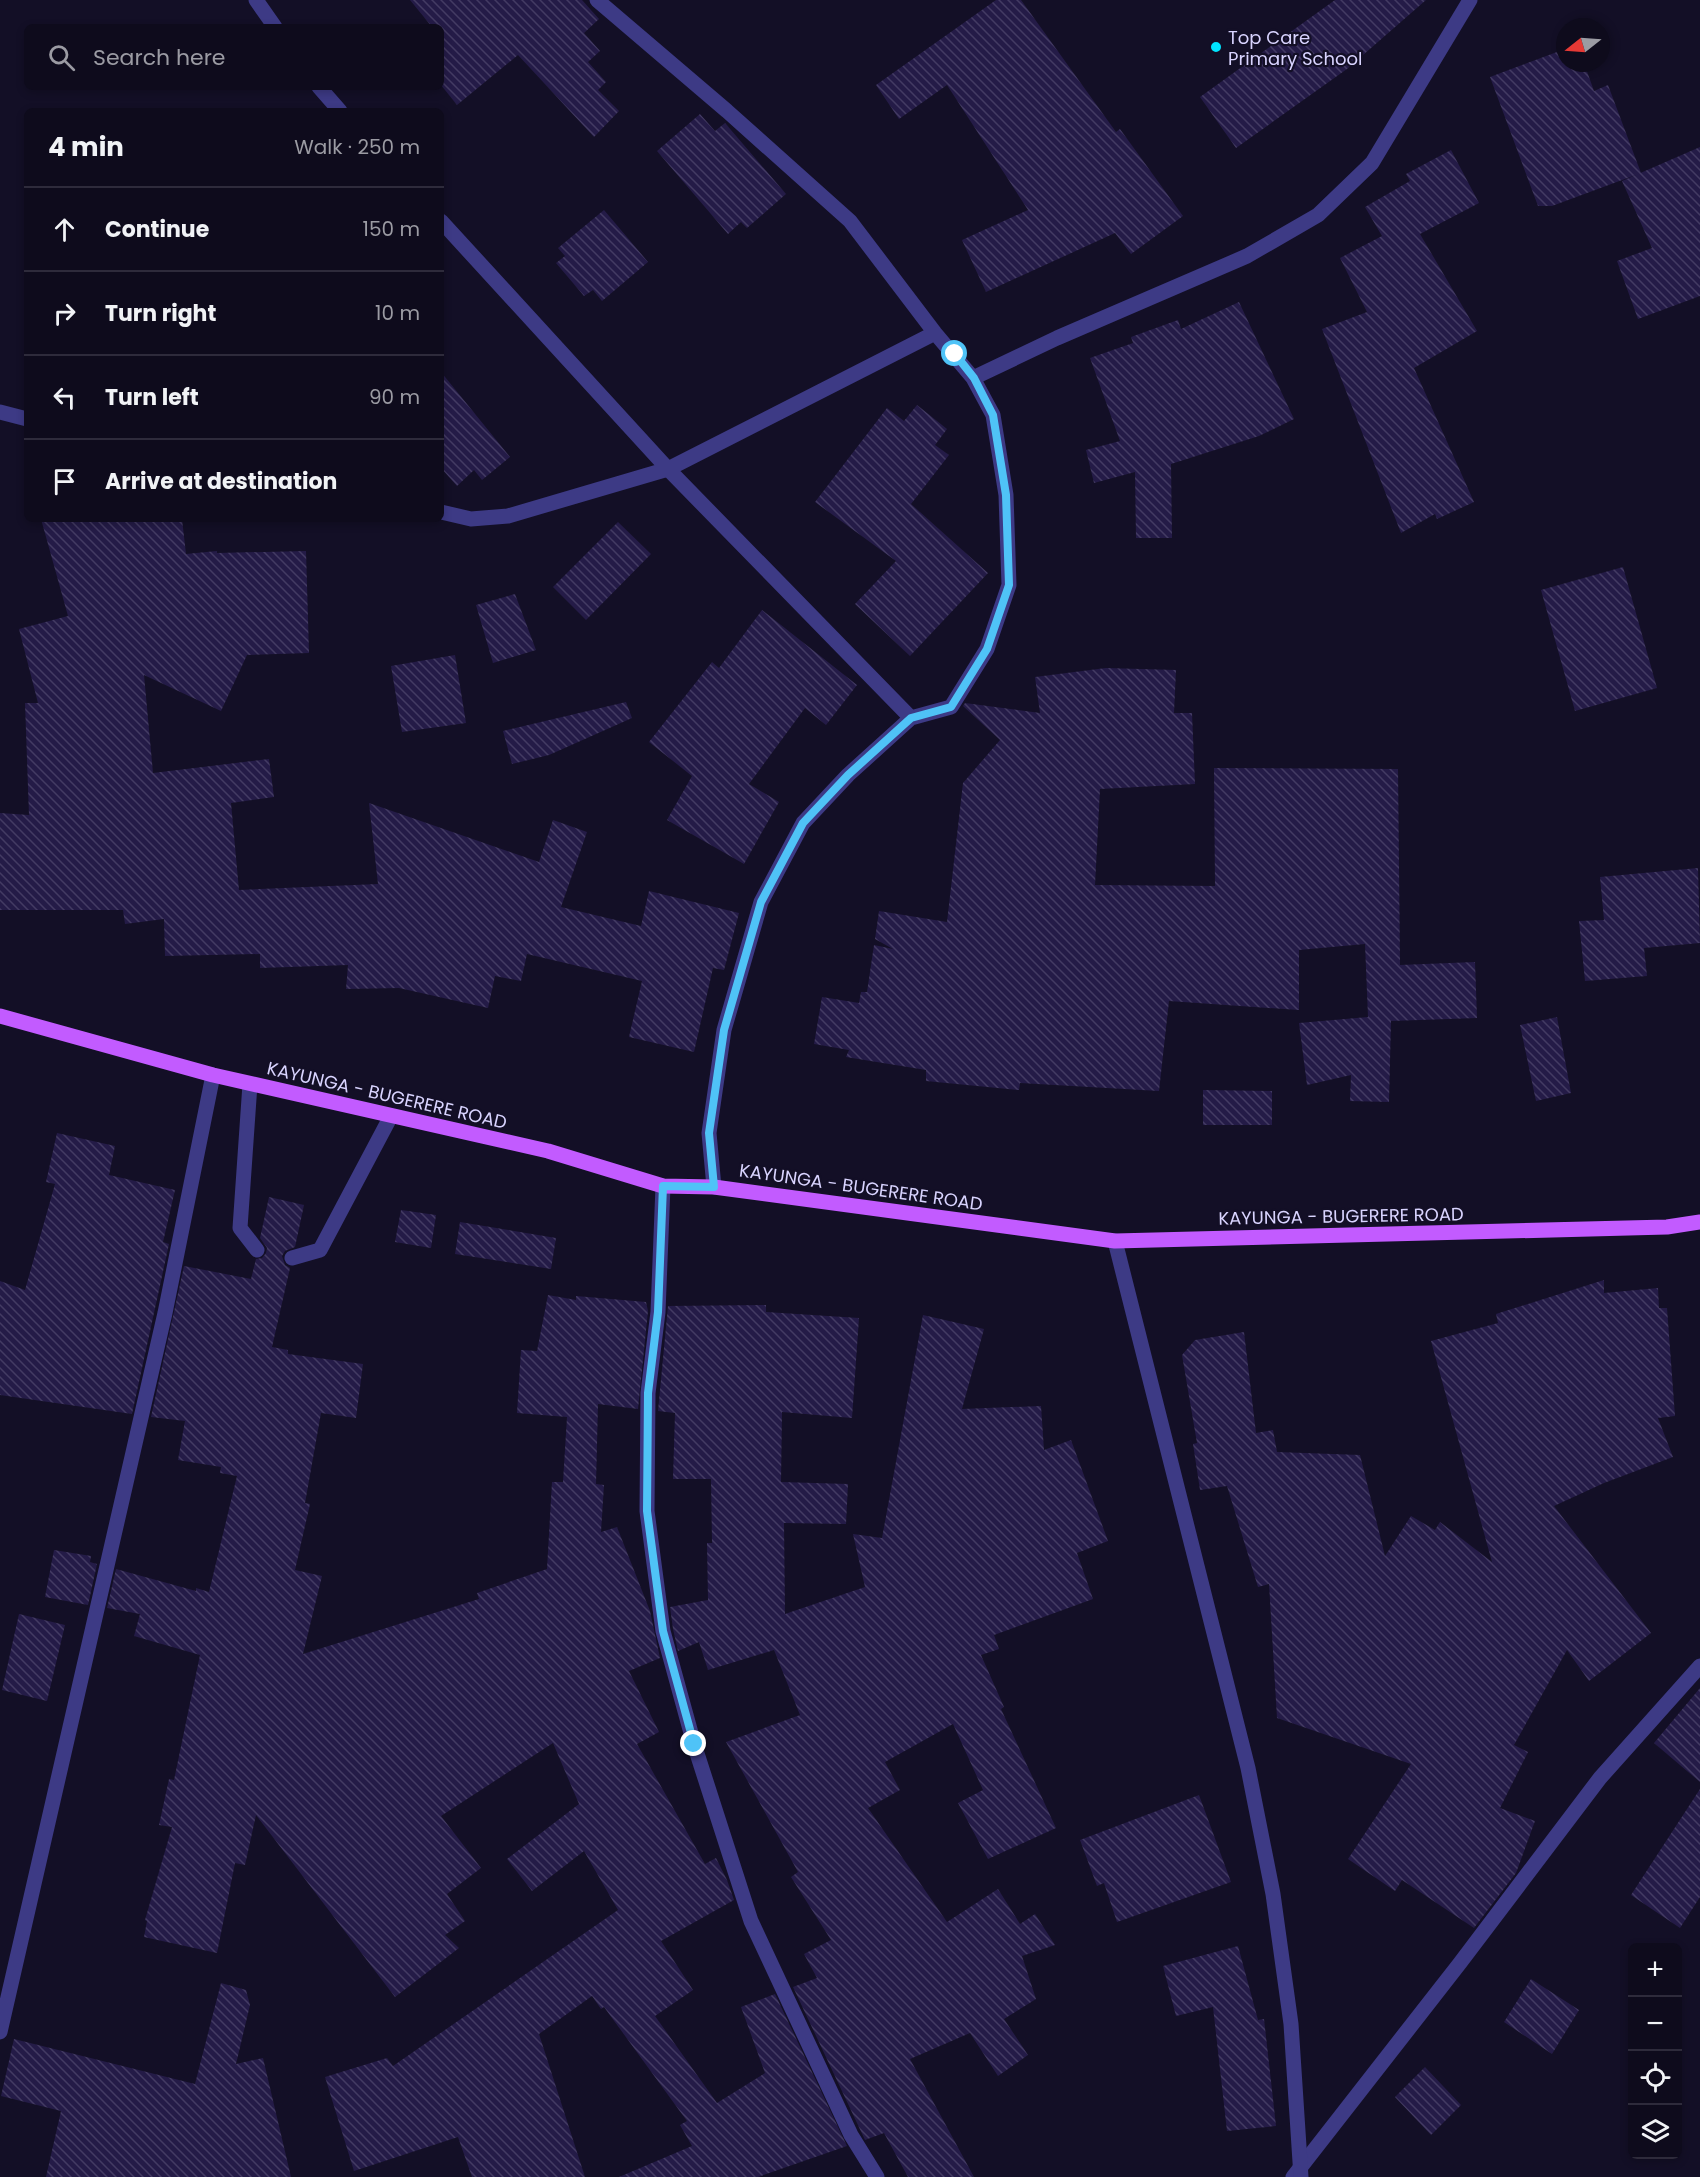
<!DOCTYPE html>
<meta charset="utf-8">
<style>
body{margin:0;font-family:Poppins,sans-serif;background:#1c1929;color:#f1f3f6}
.controls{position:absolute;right:18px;bottom:18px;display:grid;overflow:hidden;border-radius:9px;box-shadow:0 3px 9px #0003}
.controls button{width:54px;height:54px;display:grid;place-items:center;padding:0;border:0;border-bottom:2px solid #2e2b3b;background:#0e0b1c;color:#f1f3f6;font:30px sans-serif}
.compass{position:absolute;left:1556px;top:18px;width:54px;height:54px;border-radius:50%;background:#0e0b1c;box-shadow:0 3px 9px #0003;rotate:253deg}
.stop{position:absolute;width:18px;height:18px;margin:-14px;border:4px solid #4fc3f7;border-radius:50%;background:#fff}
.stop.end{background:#4fc3f7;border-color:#fff;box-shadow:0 2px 6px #0008}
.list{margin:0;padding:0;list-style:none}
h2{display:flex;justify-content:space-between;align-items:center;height:78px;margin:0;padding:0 24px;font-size:26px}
h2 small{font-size:20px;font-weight:400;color:#9b9ba3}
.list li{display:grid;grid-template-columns:39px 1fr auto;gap:18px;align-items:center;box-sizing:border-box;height:84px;padding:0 24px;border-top:2px solid #2e2b3b}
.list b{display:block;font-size:22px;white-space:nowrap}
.list em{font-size:20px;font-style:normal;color:#9b9ba3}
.icon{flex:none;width:33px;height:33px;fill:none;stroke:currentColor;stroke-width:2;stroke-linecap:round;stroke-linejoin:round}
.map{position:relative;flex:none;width:1700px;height:2177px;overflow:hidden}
.search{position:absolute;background:#0e0b1c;box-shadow:0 3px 9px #0003;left:24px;top:24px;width:420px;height:66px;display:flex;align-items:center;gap:15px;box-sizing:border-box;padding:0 21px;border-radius:9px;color:#9b9ba3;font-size:22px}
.panel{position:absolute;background:#0e0b1c;box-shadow:0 3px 9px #0003;left:24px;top:108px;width:420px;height:414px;border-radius:9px}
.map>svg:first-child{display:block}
</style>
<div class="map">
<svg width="1700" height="2177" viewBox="0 0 1700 2177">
<defs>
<pattern id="building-back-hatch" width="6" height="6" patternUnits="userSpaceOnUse" patternTransform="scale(1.5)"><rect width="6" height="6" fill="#241b47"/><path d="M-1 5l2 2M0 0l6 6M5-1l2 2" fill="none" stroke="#433b63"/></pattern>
</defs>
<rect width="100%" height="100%" fill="#130f26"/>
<!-- building -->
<path fill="url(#building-back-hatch)" d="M410,0H582L599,19L584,33L600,51L588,62L606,82L598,90L619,111L594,137L518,55L457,105L441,85V27H432Z
M996,0H1021L1116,132L1120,129L1183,216L1131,254L1115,233L986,292L962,240L1028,210L947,85L899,119L876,85Z
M1335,0H1426L1347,69L1236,148L1200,97Z
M1565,49V63H1584L1594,91L1608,85L1641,173L1552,206H1538L1490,77Z
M700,114L715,131L725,123L786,194L747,228L741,222L728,234L657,151Z
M1700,147V296L1638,319L1617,261L1652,248L1622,181Z
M1451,150L1479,203L1420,234L1477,331L1414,368L1474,502L1437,519L1435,514L1401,533L1322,329L1367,312L1340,258L1382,236L1365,207L1410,181L1406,174Z
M604,210L648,262L602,301L593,290L584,296L556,263L565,256L558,248Z
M1239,302L1294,419L1259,436L1171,464L1172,538H1136L1135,472L1094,483L1086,450L1120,441L1090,358L1133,343L1131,337L1178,320L1181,329Z
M441,372L510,457L482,480L474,470L457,486L441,468Z
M917,405L947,429L935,445L949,455L911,504L988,573L910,656L855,604L896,561L815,502L887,408L904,421Z
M41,519H182L186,554L217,551V553L306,551L309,653L247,655L221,711L144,675L153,773L269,759L274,797L231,803L239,890L378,884L369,803L539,862L553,820L587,832L561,907L641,926L649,891L739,913L724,970L713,968L694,1052L629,1037L642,981L527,954L521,981L495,976L488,1008L399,988L346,989L348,965L260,968V954L165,956L164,919L125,924L123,910H0V813L29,815L25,703H38L19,629L68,616Z
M618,522L651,554L586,620L553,587Z
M1623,567L1657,688L1575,711L1541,590Z
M515,594L536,650L493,663L476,605Z
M762,610L857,685L826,725L805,708L749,784L779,802L744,864L667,820L692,776L649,742L712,662L719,668Z
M455,655L466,723L402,732L391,666Z
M1106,668L1176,670L1174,713H1192L1195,784L1100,789L1095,885L1215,886L1214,768L1398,769L1400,965L1475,962L1477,1018L1391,1021L1389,1102L1350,1101L1351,1075L1307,1085L1299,1023L1368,1017L1365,944L1299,950V1010L1169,1001L1159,1091L1020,1083L1019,1090L926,1081V1070L846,1057L849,1050L814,1044L822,997L859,1003L861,992H867L874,945L893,949L875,939L879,911L947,922L963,783L1000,740L963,706L965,703L1040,713L1035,677Z
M626,702L632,718L549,755L512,764L503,731Z
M1698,868L1700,943L1644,948L1647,976L1585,981L1579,921L1604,920L1600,877Z
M1557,1017L1571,1093L1536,1101L1520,1025Z
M1203,1090L1272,1091V1125H1203Z
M57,1133L115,1146L109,1175L175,1190L163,1242L169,1244L132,1414L0,1395V1281L25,1290L55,1184L46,1182Z
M269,1197L304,1205L295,1247L285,1251L282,1256L285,1265L290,1268L272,1347L288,1350V1354L363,1364L356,1418L321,1413L305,1503L310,1504L295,1570L322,1576L303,1654L479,1599L477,1593L547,1569L552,1482H563L567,1417L517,1413L521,1350L537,1351L548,1295L576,1300V1296L646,1302L648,1311L638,1409L598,1404L596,1484L604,1485L601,1532L617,1527L650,1611L660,1658L629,1671L659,1732L637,1744L705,1864L716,1858L727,1880L734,1900L661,1941L693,1990L655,2016L717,2103L765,2073L741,2007L775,1994L847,2146L758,2177H619L692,2146L680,2125L687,2121L604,2007L601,2009L592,1996L539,2034L585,2177H472L458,2137L354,2171L325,2077L387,2058L393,2066L618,1910L584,1851L532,1891L507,1859L579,1804L553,1743L441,1816L481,1868L447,1894L465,1921L445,1935L459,1948L395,1997L256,1815L245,1865L235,1863L217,1953L144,1937L147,1921L145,1920L172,1827L159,1825L169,1779L174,1780L200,1655L134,1636L140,1614L107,1608L116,1569L196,1591V1588L209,1592L237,1476L220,1473L221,1467L178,1460L185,1421L151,1417L184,1266L251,1279L256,1259L262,1258L266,1253L267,1248L260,1238Z
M401,1210L436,1215L431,1248L395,1242Z
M460,1222L556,1238L551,1269L455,1254Z
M1604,1280V1293L1658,1288L1659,1308H1667L1675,1416L1658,1418L1673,1457L1604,1483L1554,1506L1651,1633L1589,1681L1567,1650L1514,1745L1528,1752L1500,1808L1535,1821L1516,1873L1474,1928L1402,1880L1395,1891L1348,1859L1411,1764L1277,1718L1269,1584L1258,1587L1227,1486L1200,1490L1193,1444L1197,1443L1182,1355L1195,1340L1244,1332L1256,1433L1273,1430L1277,1452L1360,1455L1385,1556L1411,1516L1435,1530L1440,1522L1492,1562L1431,1341L1498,1323L1496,1314Z
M766,1305V1312L859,1318L852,1418L782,1412L781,1482L848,1484L846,1524L784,1523L785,1614L865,1587L853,1534L882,1538L923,1315L984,1329L962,1409L1041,1406L1044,1450L1071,1440L1108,1541L1077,1553L1093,1599L994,1635L999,1649L981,1655L1004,1707L1001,1709L1056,1828L988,1859L958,1803L983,1790L953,1724L885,1762L900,1790L868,1808L947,1922L998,1889L1020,1924L1035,1914L1055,1945L1022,1956L1036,1999L1004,2019L1028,2055L998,2076L970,2033L910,2059L974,2177H908L884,2133L865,2140L793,1987L817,1978L804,1954L831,1940L791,1877L798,1872L726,1742L800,1715L774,1650L708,1670L699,1642L678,1651L673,1629L670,1607L708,1600L707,1543H712L711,1479H673L675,1413L658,1411L668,1306Z
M54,1550L91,1556L90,1562L97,1564L88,1605L45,1597Z
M19,1614L65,1625L47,1701L2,1690Z
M1700,1688V1782L1654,1743Z
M1700,1789V1897L1680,1928L1631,1895Z
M1199,1795L1231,1882L1117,1922L1104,1883L1097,1886L1080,1840Z
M1238,1946L1258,2020L1264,2019L1276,2126L1227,2131L1213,2007L1176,2016L1163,1966Z
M1531,1979L1579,2010L1552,2054L1504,2022Z
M221,1983L246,1990L250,2005L236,2064L263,2058L291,2177H46L61,2111L1,2096L14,2039L195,2084Z
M1425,2067L1461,2105L1431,2135L1395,2097Z"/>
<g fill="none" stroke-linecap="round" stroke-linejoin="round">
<!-- service -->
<path stroke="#3d3a85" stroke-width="15" d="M250,1084L240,1228L257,1250
M292,1258L320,1250L391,1116"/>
<!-- minor -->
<path stroke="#3d3a85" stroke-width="15" d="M256,0L275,27
M597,0L727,111L850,221L935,333L973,378L993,415L1006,495L1009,585L987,649L951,707L911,718L848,775L803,823L761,902L724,1030L709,1133L714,1187
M319,87L340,111
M441,221L668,469L911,718
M973,378L1057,338L1247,256L1318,215L1372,163L1470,0
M0,412L27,419
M441,512L471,519L508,516L668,469L935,333
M663,1186L658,1312L648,1393L647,1511L663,1631L694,1744L751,1921L851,2135L877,2177
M0,2032L165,1313L213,1075
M1293,2177L1460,1963L1600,1778L1700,1666"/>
<!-- tertiary -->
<path stroke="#3d3a85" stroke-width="15" d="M1115,1241L1248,1768L1273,1894L1291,2024L1301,2177"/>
<!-- primary -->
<path stroke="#c25bff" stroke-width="15" d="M0,1016L213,1075L548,1151L663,1186L714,1187L1115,1241L1667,1227L1700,1222"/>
</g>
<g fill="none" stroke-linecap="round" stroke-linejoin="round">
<!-- route -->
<path stroke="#4fc3f7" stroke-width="8" d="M694,1744L663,1631L647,1511L648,1393L658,1312L663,1186L714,1187L709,1133L724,1030L761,902L803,823L848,775L911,718L951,707L987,649L1009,585L1006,495L993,415L974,378L955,354"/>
</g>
<!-- markers -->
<circle fill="#00e5ff" stroke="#130f26" stroke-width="2" cx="1216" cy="47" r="6"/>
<g text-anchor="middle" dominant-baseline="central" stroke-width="4.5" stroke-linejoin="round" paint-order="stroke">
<!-- poi labels -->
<g font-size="18" fill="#d9d4ff" stroke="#130f26" text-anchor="start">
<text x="1228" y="37">Top Care<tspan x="1228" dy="21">Primary School</tspan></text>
</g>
<!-- street labels -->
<g font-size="18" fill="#d9d4ff" stroke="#130f26">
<text transform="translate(387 1095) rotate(13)">KAYUNGA - BUGERERE ROAD</text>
<text transform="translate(861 1187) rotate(8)">KAYUNGA - BUGERERE ROAD</text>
<text transform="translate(1341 1216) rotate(-1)">KAYUNGA - BUGERERE ROAD</text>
</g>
</g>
</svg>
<div class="controls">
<button>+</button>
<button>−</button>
<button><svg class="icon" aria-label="locate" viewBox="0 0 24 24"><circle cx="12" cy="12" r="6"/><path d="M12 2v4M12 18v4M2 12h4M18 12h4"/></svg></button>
<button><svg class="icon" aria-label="layers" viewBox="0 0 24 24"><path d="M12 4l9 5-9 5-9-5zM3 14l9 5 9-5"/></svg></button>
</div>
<svg class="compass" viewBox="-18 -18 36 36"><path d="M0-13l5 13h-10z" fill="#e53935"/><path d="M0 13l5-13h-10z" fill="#9b9ba3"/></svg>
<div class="stop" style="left:955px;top:354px"></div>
<div class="stop end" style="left:694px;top:1744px"></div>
<div class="search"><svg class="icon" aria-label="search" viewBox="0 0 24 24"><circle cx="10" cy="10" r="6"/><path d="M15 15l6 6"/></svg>Search here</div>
<section class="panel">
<h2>4 min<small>Walk · 250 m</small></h2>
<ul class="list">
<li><svg class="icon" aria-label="ahead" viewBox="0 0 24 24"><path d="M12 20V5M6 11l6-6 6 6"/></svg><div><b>Continue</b></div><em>150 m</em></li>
<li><svg class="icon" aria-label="right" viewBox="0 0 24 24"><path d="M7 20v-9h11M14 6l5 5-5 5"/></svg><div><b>Turn right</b></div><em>10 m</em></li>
<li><svg class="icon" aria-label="left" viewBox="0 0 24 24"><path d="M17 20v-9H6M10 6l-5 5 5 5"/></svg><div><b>Turn left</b></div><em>90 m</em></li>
<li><svg class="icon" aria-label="arrive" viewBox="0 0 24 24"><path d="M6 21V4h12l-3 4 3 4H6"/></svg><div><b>Arrive at destination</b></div></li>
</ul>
</section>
</div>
